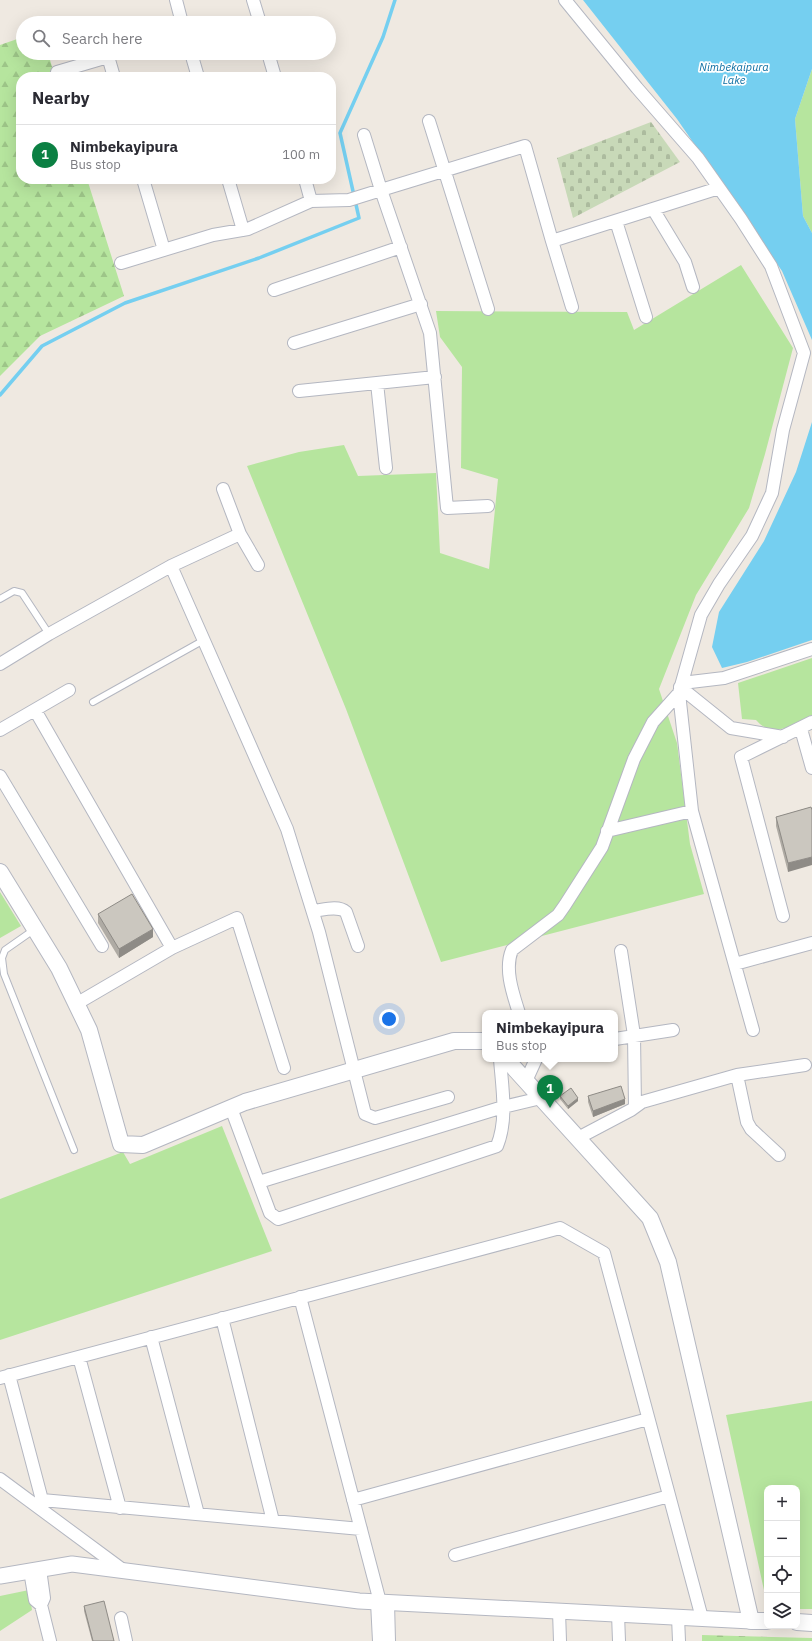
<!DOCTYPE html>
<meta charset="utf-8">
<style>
body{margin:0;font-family:"IBM Plex Sans",sans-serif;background:#f2f2f3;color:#2b2b33}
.controls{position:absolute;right:12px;bottom:12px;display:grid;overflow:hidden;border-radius:8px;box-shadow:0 4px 16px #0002}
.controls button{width:36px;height:36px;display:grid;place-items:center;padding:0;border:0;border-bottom:1px solid #e1e1e2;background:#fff;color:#2b2b33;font:20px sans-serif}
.you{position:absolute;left:389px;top:1019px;width:14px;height:14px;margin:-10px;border:3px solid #fff;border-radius:50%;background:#1a73e8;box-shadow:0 0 0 6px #1a73e833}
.badge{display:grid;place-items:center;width:26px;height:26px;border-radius:50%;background:#0b8043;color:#fff;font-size:13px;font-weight:700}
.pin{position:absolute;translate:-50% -33px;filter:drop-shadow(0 1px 2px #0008)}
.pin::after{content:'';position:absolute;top:21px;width:14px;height:12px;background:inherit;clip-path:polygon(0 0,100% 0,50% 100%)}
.popup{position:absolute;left:482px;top:1010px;width:136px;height:52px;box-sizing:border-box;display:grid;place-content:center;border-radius:8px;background:#fff;filter:drop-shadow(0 1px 3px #0005);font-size:13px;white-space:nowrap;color:#7c7c81}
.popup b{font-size:15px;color:#2b2b33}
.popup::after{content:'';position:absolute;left:50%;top:100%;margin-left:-8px;border:8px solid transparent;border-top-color:#fff}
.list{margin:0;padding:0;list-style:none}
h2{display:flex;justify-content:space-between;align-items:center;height:52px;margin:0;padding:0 16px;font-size:17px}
h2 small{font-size:13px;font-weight:400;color:#7c7c81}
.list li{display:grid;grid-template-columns:26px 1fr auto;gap:12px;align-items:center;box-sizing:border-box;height:60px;padding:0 16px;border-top:1px solid #e1e1e2}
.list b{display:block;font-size:15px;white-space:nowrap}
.list p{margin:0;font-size:13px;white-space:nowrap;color:#7c7c81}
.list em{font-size:13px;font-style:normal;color:#7c7c81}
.icon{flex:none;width:22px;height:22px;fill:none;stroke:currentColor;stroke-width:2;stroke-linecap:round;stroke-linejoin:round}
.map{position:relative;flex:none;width:812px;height:1641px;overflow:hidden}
.search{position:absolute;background:#fff;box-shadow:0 4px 16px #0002;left:16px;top:16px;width:320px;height:44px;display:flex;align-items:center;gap:10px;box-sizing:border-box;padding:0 14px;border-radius:22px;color:#7c7c81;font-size:15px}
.panel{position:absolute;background:#fff;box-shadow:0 4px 16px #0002;left:16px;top:72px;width:320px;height:112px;border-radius:16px}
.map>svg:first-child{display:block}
</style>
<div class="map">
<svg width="812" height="1641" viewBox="0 0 812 1641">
<defs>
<pattern id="forest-firs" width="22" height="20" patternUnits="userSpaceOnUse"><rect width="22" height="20" fill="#b6e59e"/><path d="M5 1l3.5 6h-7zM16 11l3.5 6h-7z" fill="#9dc588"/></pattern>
<pattern id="cemetery-stones" width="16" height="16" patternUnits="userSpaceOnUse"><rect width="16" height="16" fill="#c8d9b8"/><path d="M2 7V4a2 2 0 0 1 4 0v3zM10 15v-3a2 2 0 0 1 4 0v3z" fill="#acbb9e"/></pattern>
</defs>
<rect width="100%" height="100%" fill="#efe9e1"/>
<!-- green -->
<path fill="#b6e59e" d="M812,69V233L803,216L795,119Z
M741,265L793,348L765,454L749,508L696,595L659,689L677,743L690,844L704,894L441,962L346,709L247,466L299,452L344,445L358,476L436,473L440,553L489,569L498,479L461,468L462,367L440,337L436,311L627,312L634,330Z
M812,658V715C794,724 773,740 756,720L742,719L738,683Z
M0,892L21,926L0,938Z
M222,1126L272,1251L0,1340V1199L123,1152L130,1164Z
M812,1401V1609H797V1488H767V1604L726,1415Z
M29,1590L32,1610L0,1631V1596Z"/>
<!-- forest -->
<path fill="url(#forest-firs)" d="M23,37V53H48L55,77H21V179H87L124,296L40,336L0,376V45Z
M702,1635L812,1638V1641H702Z"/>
<!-- cemetery -->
<path fill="url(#cemetery-stones)" d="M651,122L680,162L573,218L557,158Z"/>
<!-- water -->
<path fill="#75cff0" d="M583,0H812V69L795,119L803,216L812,233V340L782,271L677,119Z
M812,422V640L747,662L722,668L712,647L719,612L764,541L796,472Z"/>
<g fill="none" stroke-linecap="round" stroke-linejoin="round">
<!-- stream -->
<path stroke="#75cff0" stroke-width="3.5" d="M0,395L42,346L125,303L259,258L359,218L340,133L383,37L395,0"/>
<!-- service casing -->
<g stroke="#b4b7c1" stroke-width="8">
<path id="service" d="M0,599L14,591L22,593L49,634
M93,702L204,640
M35,929L5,950L2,958L4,974L74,1150"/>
</g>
<!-- minor casing -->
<g stroke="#b4b7c1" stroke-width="14">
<path id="minor" d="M176,0L182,23
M253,0L260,23
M107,53L114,77
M191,53L198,77
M268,53L275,77
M57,72L108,57
M429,121L488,309
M143,179L164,250
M228,179L243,230
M305,179L311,201
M653,209L685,262L693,287
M616,221L646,317
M552,241L572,307
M121,263L213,235L248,229L311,201L349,200L381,190L364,135
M274,290L401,247
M294,343L421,304
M377,383L386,468
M299,391L435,377
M223,489L240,534L258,565
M488,506L447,508L430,333L381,190L525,146L552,241L719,188
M171,566L287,829L319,932L365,1114L375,1118L448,1097
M0,664L49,634L171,566L240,534
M682,683L724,678L812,649
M680,687L731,728L783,737
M679,693L692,811L753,1030
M35,710L172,948L237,918L284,1068
M801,729L812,768
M0,730L69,690
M0,776L102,946
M607,831L692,811
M313,911C323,910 338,905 346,912L358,946
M783,916L741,757L812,722
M621,951L634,1035L635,1107
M735,964L812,943
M76,1004L172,948
M519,1013C513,994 504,969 512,950L558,915L565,905L602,847L634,759L653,722L679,693L701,615L719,584L752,536L772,493L783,430L804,353L771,266L741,219L698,158L637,88L565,0
M615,1039L673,1030
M737,1075L747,1122L751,1129L779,1155
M526,1081L536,1059
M231,1108L270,1213L278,1219L497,1146C508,1119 502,1087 500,1059
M578,1138L631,1110L642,1102L737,1075L805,1065
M259,1182L503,1107L541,1098
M300,1297L380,1602
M222,1318L273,1521
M151,1337L198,1514
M79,1357L120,1508
M9,1375L42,1500L361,1529
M0,1378L560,1228L604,1253L702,1618
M0,1479L123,1570
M353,1500L648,1419
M455,1555L669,1496
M40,1569L44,1598L41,1605
M30,1571L35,1600L41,1605L50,1641
M377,1602L379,1641
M388,1603L389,1641
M559,1611L560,1641
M618,1614L619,1641
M678,1617L679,1641
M121,1618L126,1641"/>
</g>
<!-- tertiary casing -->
<g stroke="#b4b7c1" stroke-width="17">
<path id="tertiary" d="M0,1576L72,1564L359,1601L751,1621"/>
</g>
<!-- secondary casing -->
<g stroke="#b4b7c1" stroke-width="18">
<path id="secondary" d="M0,872L59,968L89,1030L121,1144L143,1145L245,1102L454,1041H485
M506,1059L650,1218L668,1262L751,1621H767
M797,1622L812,1623"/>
</g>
<!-- service -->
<use href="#service" stroke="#fff" stroke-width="6"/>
<!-- minor -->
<use href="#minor" stroke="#fff" stroke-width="12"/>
<!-- tertiary -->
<use href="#tertiary" stroke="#fff" stroke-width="15"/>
<!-- secondary -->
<use href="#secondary" stroke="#fff" stroke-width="16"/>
</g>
<!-- wall -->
<path fill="#afaba4" d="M811,807L788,872L776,826V817Z
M98,914L153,937L119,958L98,923Z
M560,1096L578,1101L568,1109L560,1099Z
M588,1096L625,1104L593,1117L588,1102Z
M84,1606L114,1641H92L84,1611Z"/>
<!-- shaded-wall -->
<path fill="#8e8b86" d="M812,857V865L788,872V863Z
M153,929V937L119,958V949Z
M578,1098V1101L568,1109V1106Z
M625,1099V1104L593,1117V1111Z"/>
<!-- building -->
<path fill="#cbc7bf" stroke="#8e8b86" d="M811,807L812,810V857L788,863L776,817Z
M132,894L153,929L119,949L98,914Z
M621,1086L625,1099L593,1111L588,1096Z
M571,1088L578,1098L568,1106L560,1096Z
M104,1601L114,1641H93L84,1606Z"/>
<g text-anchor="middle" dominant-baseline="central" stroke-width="3.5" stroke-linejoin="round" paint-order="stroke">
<!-- water labels -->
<g font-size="11" font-style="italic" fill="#0d6fa3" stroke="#fff">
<text x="734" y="67">Nimbekaipura<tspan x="734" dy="13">Lake</tspan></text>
</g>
</g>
</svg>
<div class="controls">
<button>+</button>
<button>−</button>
<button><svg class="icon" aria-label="locate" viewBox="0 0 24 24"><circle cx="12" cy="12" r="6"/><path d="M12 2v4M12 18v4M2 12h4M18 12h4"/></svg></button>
<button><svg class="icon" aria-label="layers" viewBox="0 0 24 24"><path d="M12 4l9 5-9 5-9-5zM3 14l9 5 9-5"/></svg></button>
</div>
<div class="you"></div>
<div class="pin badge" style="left:550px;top:1108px">1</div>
<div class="popup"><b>Nimbekayipura</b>Bus stop</div>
<div class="search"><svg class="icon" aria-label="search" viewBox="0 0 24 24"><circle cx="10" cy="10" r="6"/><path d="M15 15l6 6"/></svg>Search here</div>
<section class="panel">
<h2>Nearby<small></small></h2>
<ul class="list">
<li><span class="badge">1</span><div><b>Nimbekayipura</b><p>Bus stop</p></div><em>100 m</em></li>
</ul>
</section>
</div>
